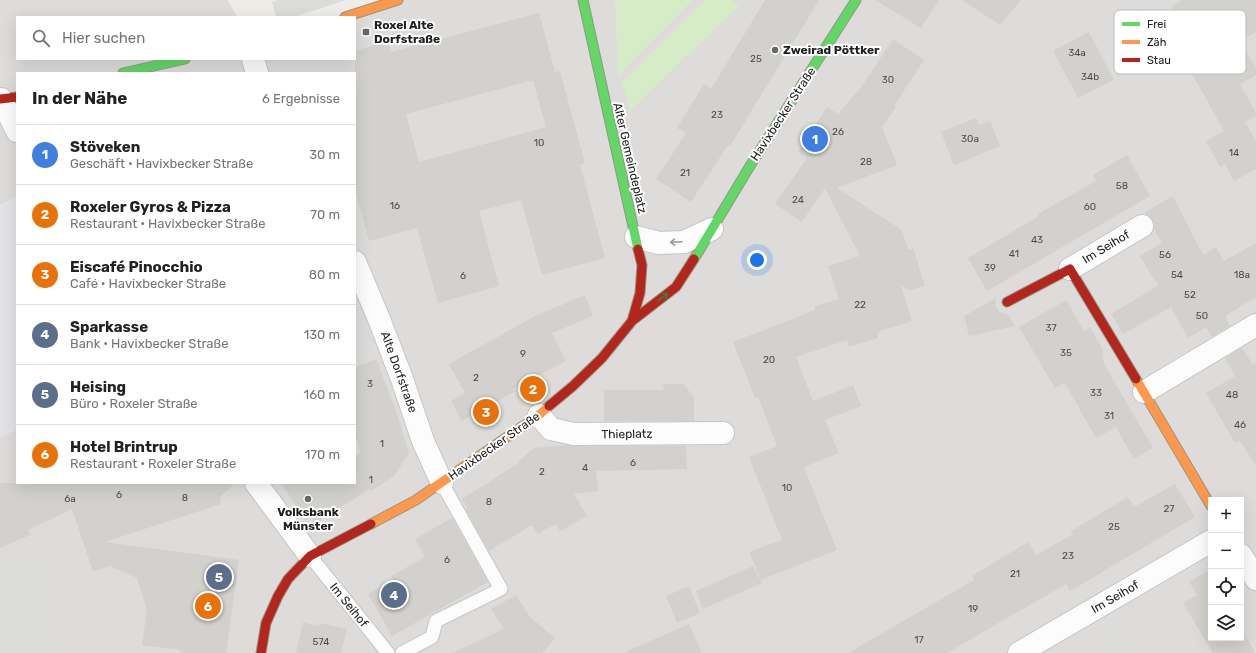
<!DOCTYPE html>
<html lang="de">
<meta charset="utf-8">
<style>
body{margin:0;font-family:Rubik,sans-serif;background:#f2f2f2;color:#202124}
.controls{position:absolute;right:12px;bottom:12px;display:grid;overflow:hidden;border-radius:0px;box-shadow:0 4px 16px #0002}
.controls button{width:36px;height:36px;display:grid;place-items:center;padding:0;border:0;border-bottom:1px solid #e0e0e0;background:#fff;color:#202124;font:20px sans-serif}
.you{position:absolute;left:757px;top:260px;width:14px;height:14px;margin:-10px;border:3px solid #fff;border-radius:50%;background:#1a73e8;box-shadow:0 0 0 6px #1a73e833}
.badge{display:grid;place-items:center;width:26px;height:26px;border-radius:50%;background:#686866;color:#fff;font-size:13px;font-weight:700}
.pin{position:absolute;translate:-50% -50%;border:2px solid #fff;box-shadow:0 1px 4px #0006}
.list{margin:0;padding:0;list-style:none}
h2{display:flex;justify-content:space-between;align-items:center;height:52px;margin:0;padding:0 16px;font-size:17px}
h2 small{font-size:13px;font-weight:400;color:#757577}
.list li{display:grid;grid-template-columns:26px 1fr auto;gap:12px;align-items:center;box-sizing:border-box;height:60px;padding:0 16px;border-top:1px solid #e0e0e0}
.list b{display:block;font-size:15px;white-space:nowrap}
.list p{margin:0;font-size:13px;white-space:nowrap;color:#757577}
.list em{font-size:13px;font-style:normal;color:#757577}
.icon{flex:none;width:22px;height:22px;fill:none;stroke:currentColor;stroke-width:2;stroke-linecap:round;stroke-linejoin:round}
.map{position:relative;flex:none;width:1256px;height:653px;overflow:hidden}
.search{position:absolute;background:#fff;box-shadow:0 4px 16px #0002;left:16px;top:16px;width:340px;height:44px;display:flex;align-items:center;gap:10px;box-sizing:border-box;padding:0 14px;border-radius:0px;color:#757577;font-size:15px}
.panel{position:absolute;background:#fff;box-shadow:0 4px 16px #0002;left:16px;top:72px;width:340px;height:412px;border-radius:0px}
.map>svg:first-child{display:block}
</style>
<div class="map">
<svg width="1256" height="653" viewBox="0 0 1256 653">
<rect width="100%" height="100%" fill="#eeede8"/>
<!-- residential -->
<path fill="#dddcda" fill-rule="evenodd" d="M0,0H228L237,17H17V59H355V17L387,0H1256V653H0ZM17,73H355V483H17ZM1211,500H1241V638H1211Z"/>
<!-- religious -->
<path fill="#dcdcda" d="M278,0H346L294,17H276L272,2Z
M43,567L53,653H0V572Z
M1120,631L1133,653H1105L1099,643Z"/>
<!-- grass -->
<path fill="#d6ebc7" d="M615,0H693L618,76Z
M705,0H732L739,6L630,111L622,82Z"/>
<!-- plaza -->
<path fill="#e4e3e7" d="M17,196V268L15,272L17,273V282L15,283L17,286V430L0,437V205Z"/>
<!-- building -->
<path fill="#d2d1cd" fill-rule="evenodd" d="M765,0H819L730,146L728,145L691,202L656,179L686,133L677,128L704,84L711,89Z
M875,0H939L921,28Z
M962,0H1021L1000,25Z
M1183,0H1256V32L1240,41L1256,68V75L1240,84L1256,113V116L1245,122L1256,141V169L1234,181L1225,164L1220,167L1206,141L1224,131L1189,68L1203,60L1172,6Z
M539,13L555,72L560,71L585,163L580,165L605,258L542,275L521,200L479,211L499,286L438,303L417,228L369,241L355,189V51L388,41L391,52ZM533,80L546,127L419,162L406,114Z
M1089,32L1114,80L1078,98L1053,51Z
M893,39L924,60L894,106L896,107L882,127L897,165L837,188L902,230L908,250L913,248L925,286L910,290L901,286L912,321L877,332L878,338L849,347L847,340L796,357L813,401L853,385L861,406L825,420L839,453L804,467L837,550L761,580L749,552L782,540L749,457L777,446L758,397L755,398L733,342L815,310V306L839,299L828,266L860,256L825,188L802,222L775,204L807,158L798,152L827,107L838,114L862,86Z
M976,118L979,125L990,121L1000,146L954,165L941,132Z
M1127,155L1150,196L987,291L968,258L1039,216L1038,214L1096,181L1093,175Z
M1173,196L1203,255L1216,247L1224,261L1256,243V297L1225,316L1230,326L1212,337L1206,327L1188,338L1171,307L1123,334L1111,314L1159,285L1152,276L1140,256L1162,243L1154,229L1153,220L1144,213Z
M585,295L593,316L552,333L566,361L511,390H517L462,421L451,401L465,393L449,364L535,316Z
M996,298L995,302L996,308L1001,313L1008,314L1015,326L969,336L964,316Z
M1066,300L1084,331L1090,327L1102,348L1104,364L1153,448L1134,459L1116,427L1096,438L1065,383L1055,388L1019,327Z
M1242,348L1253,365L1256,363V466L1240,441L1235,443L1206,393L1235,376L1225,358Z
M376,359L397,414L409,453L394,476L371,491L370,489L315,523L311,516L306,520L281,483H355V457L361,453L355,435V367Z
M663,384H684L694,398V421H604V390H664Z
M567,445L574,446H686L687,469L596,471L598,491L574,494L587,516L560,531L556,524L538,534L532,525L489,551L466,510L468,509L462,499L520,462L519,461L534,448Z
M0,483H235L220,497L221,504L105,542L239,560L226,653H181V650L142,645L147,610L137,578L110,566L93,571L72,509L28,530L30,535L0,548Z
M1175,484L1195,517L1070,591L1066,584L947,653H848L974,580L972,576L1028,542L1036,555L1073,534L1071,531L1128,497L1134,507Z
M452,518L488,582L392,636L368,594L393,579L391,576L425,557L415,539Z
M753,566L762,583L703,609L696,591Z
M1209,570L1211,574V638H1241V627L1255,653H1213L1183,603L1197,595L1189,582Z
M689,586L700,613L677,623L666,596Z
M516,595L529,616L555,638L542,653H452L504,629L491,609Z
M303,622L319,626V623L347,629L341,653H296Z
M689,624L702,653H623Z"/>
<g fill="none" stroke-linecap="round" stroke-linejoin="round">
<!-- lane casing -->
<g stroke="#c7c6c4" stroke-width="15">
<path id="lane" d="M310,556L388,653
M402,653L432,637L436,621L501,589L442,483"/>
</g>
<!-- street casing -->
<g stroke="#c7c6c4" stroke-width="24">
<path id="street" d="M253,59L257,73
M1,99L17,131
M636,237L659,243L684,242L712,229
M355,262L379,319L402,379L423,441L442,483
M1070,269L1142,226
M1144,392L1256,325
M539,415L551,429L574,434L723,433
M256,483L310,556
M1241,555L1256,579
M1019,653L1211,541"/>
</g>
<!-- fast casing -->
<g stroke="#949880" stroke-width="11">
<path id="fast" d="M583,0L638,249
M123,73L185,59
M694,259L750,166L856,0"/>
</g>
<!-- slow casing -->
<g stroke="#949880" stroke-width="11">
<path id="slow" d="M345,17L398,0
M1136,379L1211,506
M371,524L416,500L539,415L549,406"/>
</g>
<!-- jam casing -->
<g stroke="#949880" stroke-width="11">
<path id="jam" d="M0,99L17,97
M1007,302L1070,269L1136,379
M632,321L640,293L642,265L638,249
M549,406L573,386L602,358L632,321L676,287L694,259
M261,653L266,623L278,596L288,579L310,556L371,524"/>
</g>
<!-- lane -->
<use href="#lane" stroke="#fcfcfc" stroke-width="13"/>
<!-- street -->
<use href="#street" stroke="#fcfcfc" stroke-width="22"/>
<!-- fast -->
<use href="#fast" stroke="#63d668" stroke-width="9"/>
<!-- slow -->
<use href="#slow" stroke="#ff974d" stroke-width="9"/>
<!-- jam -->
<use href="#jam" stroke="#b3261e" stroke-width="9"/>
</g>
<!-- one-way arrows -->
<defs><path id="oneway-shaft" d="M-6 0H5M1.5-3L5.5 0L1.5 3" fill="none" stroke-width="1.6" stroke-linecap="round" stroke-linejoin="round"/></defs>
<use stroke="#999" href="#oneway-shaft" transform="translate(676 242) rotate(177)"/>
<use stroke="#427b44" href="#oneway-shaft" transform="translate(663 297) rotate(-38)"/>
<!-- markers -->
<g fill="#686866" stroke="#fff" stroke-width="1.5">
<rect x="362" y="28" width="8" height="8" rx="2"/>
<circle cx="775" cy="50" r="4"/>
<circle cx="308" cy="499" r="4"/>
</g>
<g text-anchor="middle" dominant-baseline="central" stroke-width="4" stroke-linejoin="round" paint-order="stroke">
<!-- number labels -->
<g font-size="10" fill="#4c4c4b">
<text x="1077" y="53">34a</text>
<text x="756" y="59">25</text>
<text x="1090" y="77">34b</text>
<text x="888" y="80">30</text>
<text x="717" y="115">23</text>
<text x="838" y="132">26</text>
<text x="970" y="139">30a</text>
<text x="539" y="143">10</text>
<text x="1234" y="153">14</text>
<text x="866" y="162">28</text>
<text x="685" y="173">21</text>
<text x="1122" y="186">58</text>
<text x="798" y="200">24</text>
<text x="395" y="206">16</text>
<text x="1090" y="207">60</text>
<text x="1037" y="240">43</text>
<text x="1014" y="254">41</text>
<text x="1165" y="255">56</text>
<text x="990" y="268">39</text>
<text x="1177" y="275">54</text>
<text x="1242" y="275">18a</text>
<text x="463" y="276">6</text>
<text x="1190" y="295">52</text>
<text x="860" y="305">22</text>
<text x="1202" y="316">50</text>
<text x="1051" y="328">37</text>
<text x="1066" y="353">35</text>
<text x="523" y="354">9</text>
<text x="769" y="360">20</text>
<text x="476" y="378">2</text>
<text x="370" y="384">3</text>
<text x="1096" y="393">33</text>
<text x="1232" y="395">48</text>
<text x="1109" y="416">31</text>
<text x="1240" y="425">46</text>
<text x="382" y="444">1</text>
<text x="633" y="463">6</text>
<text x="585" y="468">4</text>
<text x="542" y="472">2</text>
<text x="371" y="480">1</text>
<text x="787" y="488">10</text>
<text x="119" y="495">6</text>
<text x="185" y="498">8</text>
<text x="70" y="499">6a</text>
<text x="489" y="502">8</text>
<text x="1169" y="509">27</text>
<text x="1114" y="527">25</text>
<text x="1068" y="556">23</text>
<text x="447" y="560">6</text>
<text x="1015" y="574">21</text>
<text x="973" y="609">19</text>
<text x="919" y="640">17</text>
<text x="321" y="642">574</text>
</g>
<!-- poi labels -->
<g font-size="12" font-weight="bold" fill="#202020" stroke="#fff" text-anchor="start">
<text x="374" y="25">Roxel Alte<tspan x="374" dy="14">Dorfstraße</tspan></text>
<text x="783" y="50">Zweirad Pöttker</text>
<text x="308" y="512" text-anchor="middle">Volksbank<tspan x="308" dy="14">Münster</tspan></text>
</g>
<!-- street labels -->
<g font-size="12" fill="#202020" stroke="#fff">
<text transform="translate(783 114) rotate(-57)">Havixbecker Straße</text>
<text transform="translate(630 158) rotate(77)">Alter Gemeindeplatz</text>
<text transform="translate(1106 247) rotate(-31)">Im Seihof</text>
<text transform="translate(399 372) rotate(70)">Alte Dorfstraße</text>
<text transform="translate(627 434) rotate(-1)">Thieplatz</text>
<text transform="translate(494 446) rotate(-35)">Havixbecker Straße</text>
<text transform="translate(1115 597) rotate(-30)">Im Seihof</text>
<text transform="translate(349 605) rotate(51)">Im Seihof</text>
</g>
</g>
<!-- legend -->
<rect x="1114" y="10" width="132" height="64" rx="6" fill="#fff" stroke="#bcbcbc" stroke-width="1"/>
<rect x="1122" y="22" width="18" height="4" fill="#63d668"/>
<rect x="1122" y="40" width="18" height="4" fill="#ff974d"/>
<rect x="1122" y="58" width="18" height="4" fill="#b3261e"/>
<g font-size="11" fill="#202020">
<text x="1147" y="28">Frei</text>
<text x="1147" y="46">Zäh</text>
<text x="1147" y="64">Stau</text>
</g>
</svg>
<div class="controls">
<button>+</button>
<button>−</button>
<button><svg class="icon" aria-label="locate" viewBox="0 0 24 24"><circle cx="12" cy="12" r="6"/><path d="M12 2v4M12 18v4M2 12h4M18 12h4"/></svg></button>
<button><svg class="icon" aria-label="layers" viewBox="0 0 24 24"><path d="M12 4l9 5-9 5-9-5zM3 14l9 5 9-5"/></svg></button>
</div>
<div class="you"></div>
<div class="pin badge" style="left:815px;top:139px;background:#3f7fe0">1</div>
<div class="pin badge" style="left:533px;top:389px;background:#e8710a">2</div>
<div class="pin badge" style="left:486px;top:412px;background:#e8710a">3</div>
<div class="pin badge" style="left:394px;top:595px;background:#5c6f8a">4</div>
<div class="pin badge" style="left:219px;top:577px;background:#5c6f8a">5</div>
<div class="pin badge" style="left:208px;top:606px;background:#e8710a">6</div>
<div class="search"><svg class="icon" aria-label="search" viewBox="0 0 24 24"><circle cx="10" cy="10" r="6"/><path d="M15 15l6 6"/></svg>Hier suchen</div>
<section class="panel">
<h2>In der Nähe<small>6 Ergebnisse</small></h2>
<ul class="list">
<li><span class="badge" style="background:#3f7fe0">1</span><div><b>Stöveken</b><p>Geschäft · Havixbecker Straße</p></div><em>30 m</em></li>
<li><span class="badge" style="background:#e8710a">2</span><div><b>Roxeler Gyros &amp; Pizza</b><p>Restaurant · Havixbecker Straße</p></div><em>70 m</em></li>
<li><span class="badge" style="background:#e8710a">3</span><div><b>Eiscafé Pinocchio</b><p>Café · Havixbecker Straße</p></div><em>80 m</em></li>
<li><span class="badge" style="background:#5c6f8a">4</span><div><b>Sparkasse</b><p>Bank · Havixbecker Straße</p></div><em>130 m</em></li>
<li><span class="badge" style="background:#5c6f8a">5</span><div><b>Heising</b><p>Büro · Roxeler Straße</p></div><em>160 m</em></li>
<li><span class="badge" style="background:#e8710a">6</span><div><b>Hotel Brintrup</b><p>Restaurant · Roxeler Straße</p></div><em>170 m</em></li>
</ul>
</section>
</div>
